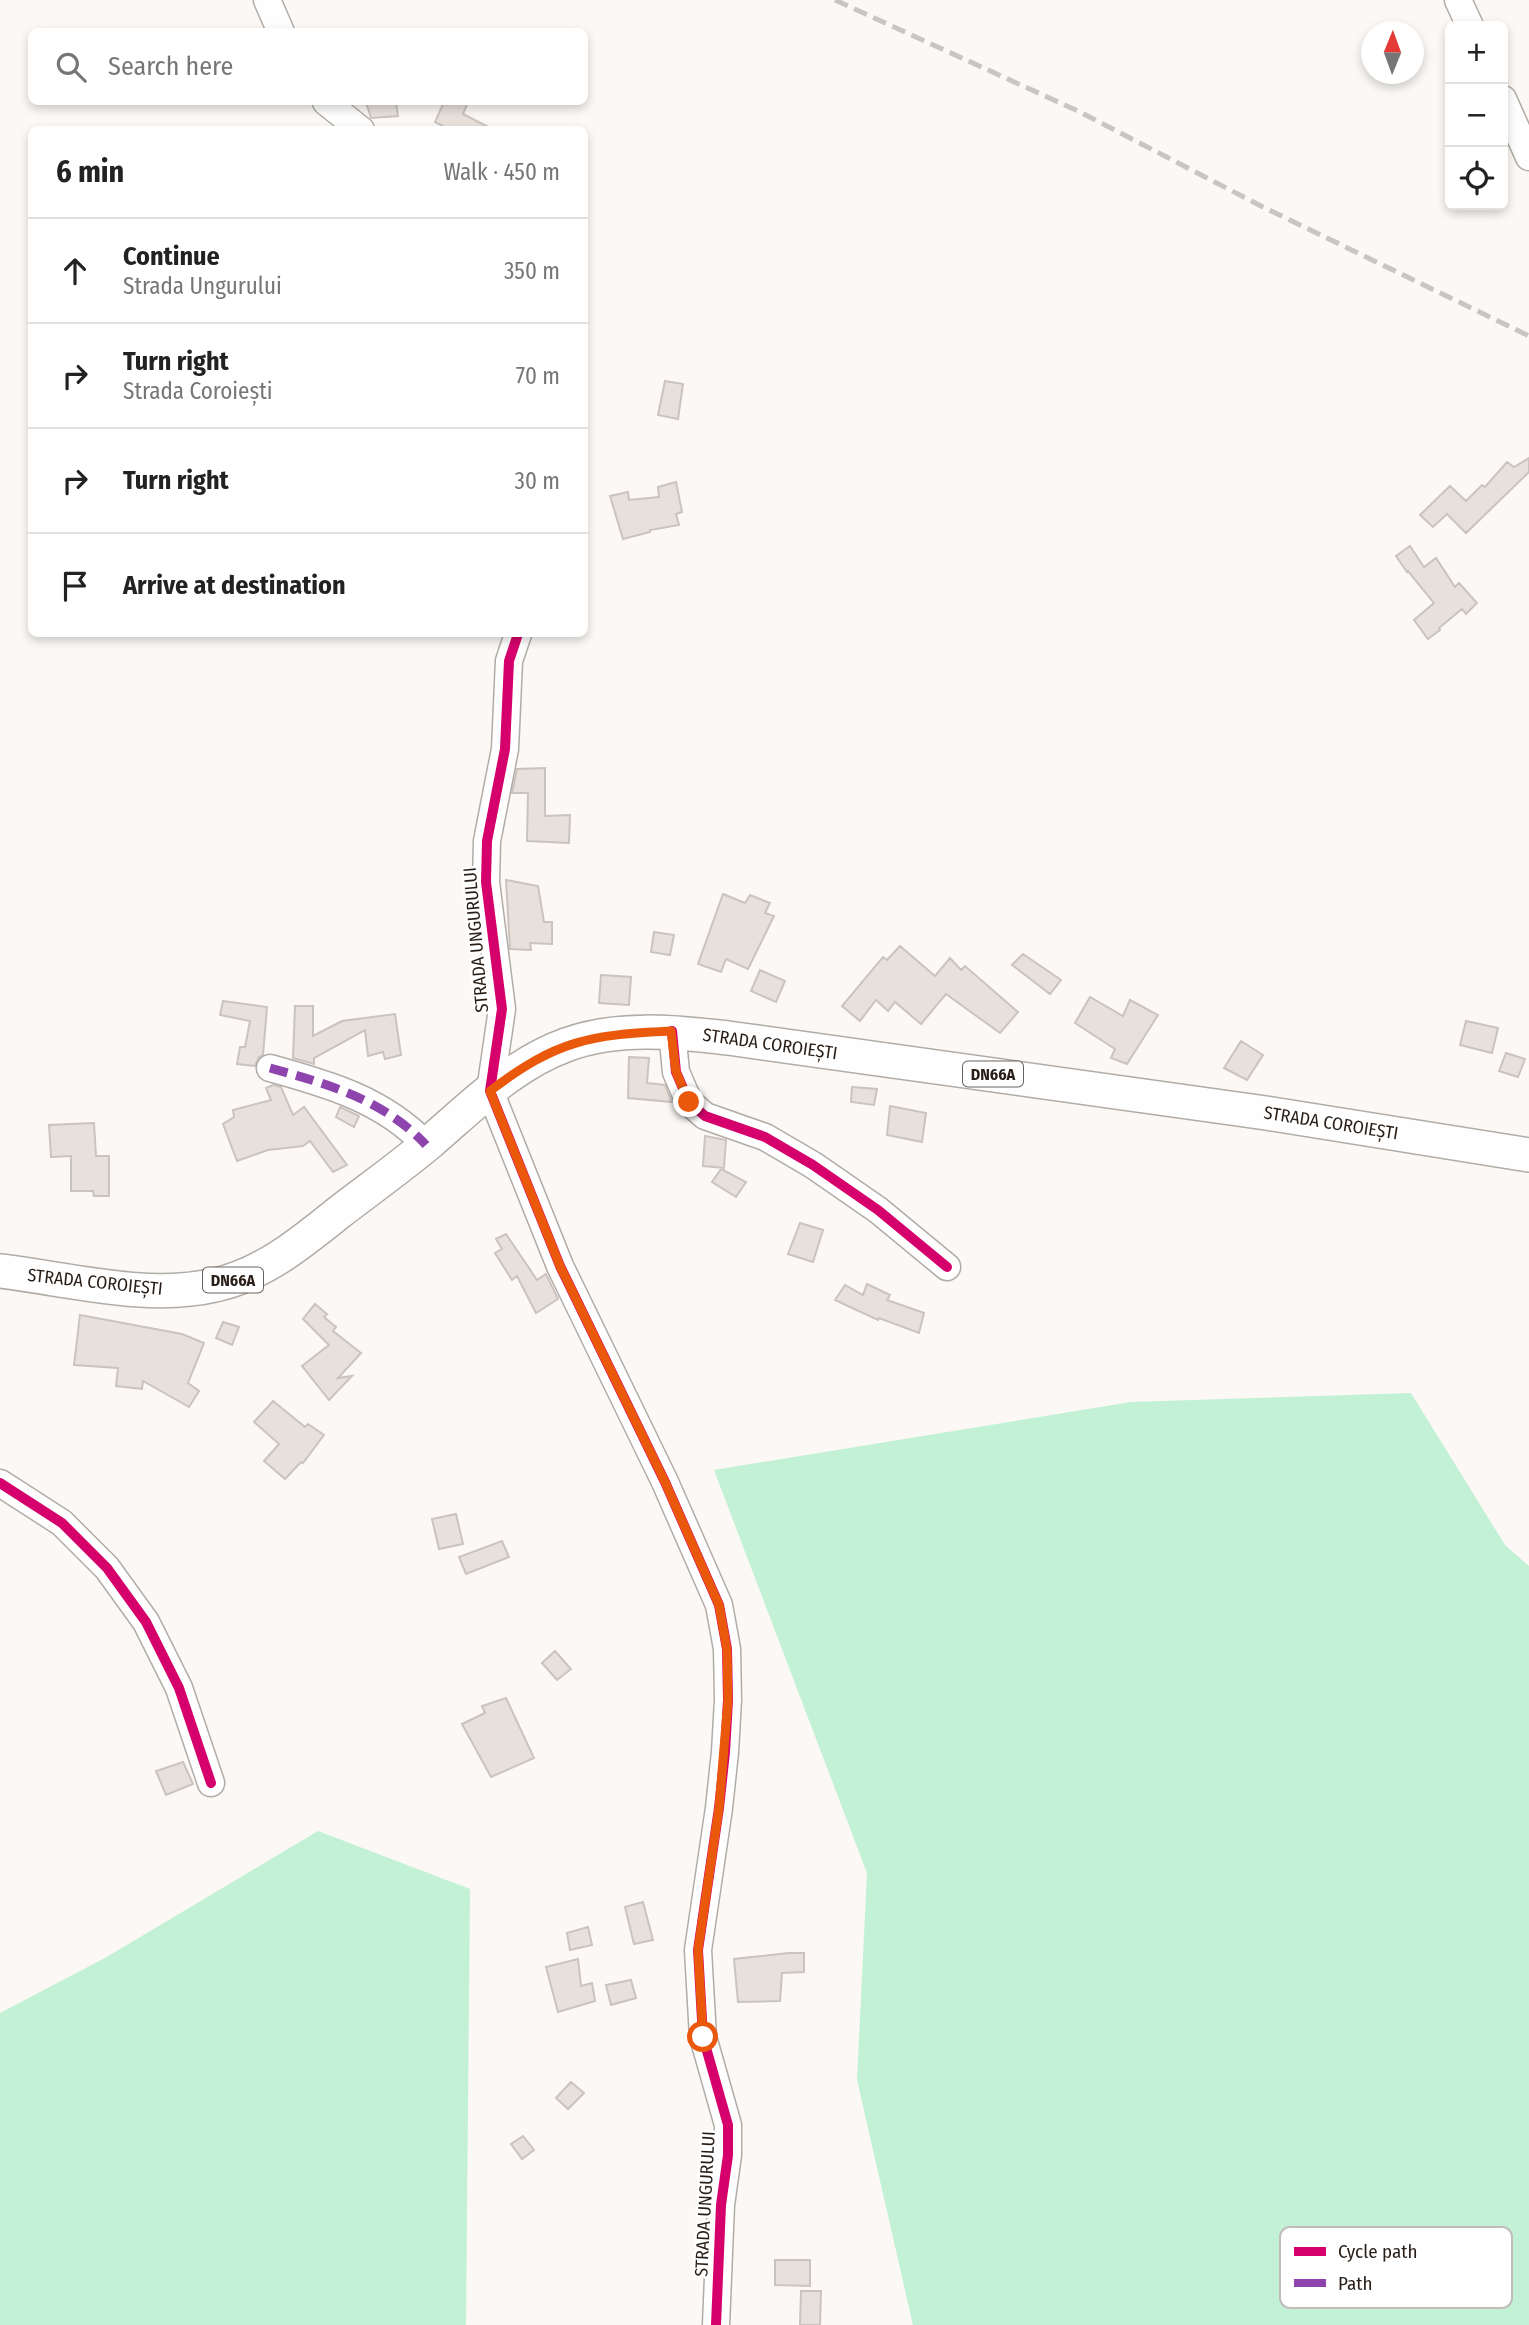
<!DOCTYPE html>
<meta charset="utf-8">
<style>
body{margin:0;font-family:"Fira Sans Condensed",sans-serif;background:#f6f6f6;color:#222}
.controls{position:absolute;right:21px;top:21px;display:grid;overflow:hidden;border-radius:10px;box-shadow:0 4px 10px #0003}
.controls button{width:63px;height:63px;display:grid;place-items:center;padding:0;border:0;border-bottom:2px solid #e0e0e0;background:#fff;color:#222;font:35px sans-serif}
.compass{position:absolute;left:1361px;top:21px;width:63px;height:63px;border-radius:50%;background:#fff;box-shadow:0 4px 10px #0003;rotate:1deg}
.stop{position:absolute;width:21px;height:21px;margin:-16px;border:5px solid #ea580c;border-radius:50%;background:#fff}
.stop.end{background:#ea580c;border-color:#fff;box-shadow:0 2px 7px #0008}
.list{margin:0;padding:0;list-style:none}
h2{display:flex;justify-content:space-between;align-items:center;height:91px;margin:0;padding:0 28px;font-size:30px}
h2 small{font-size:23px;font-weight:400;color:#767676}
.list li{display:grid;grid-template-columns:46px 1fr auto;gap:21px;align-items:center;box-sizing:border-box;height:105px;padding:0 28px;border-top:2px solid #e0e0e0}
.list b{display:block;font-size:26px;white-space:nowrap}
.list p{margin:0;font-size:23px;white-space:nowrap;color:#767676}
.list em{font-size:23px;font-style:normal;color:#767676}
.icon{flex:none;width:38px;height:38px;fill:none;stroke:currentColor;stroke-width:2;stroke-linecap:round;stroke-linejoin:round}
.map{position:relative;flex:none;width:1529px;height:2325px;overflow:hidden}
.search{position:absolute;background:#fff;box-shadow:0 4px 10px #0003;left:28px;top:28px;width:560px;height:77px;display:flex;align-items:center;gap:18px;box-sizing:border-box;padding:0 24px;border-radius:10px;color:#767676;font-size:26px}
.panel{position:absolute;background:#fff;box-shadow:0 4px 10px #0003;left:28px;top:126px;width:560px;height:511px;border-radius:10px}
.map>svg:first-child{display:block}
</style>
<div class="map">
<svg width="1529" height="2325" viewBox="0 0 1529 2325">
<rect width="100%" height="100%" fill="#fbf8f5"/>
<!-- green -->
<path fill="#c2f1d5" d="M1411,1393L1505,1545L1529,1566V2325H913L857,2080L867,1873L714,1470L1131,1402Z
M318,1831L470,1889L466,2325H0V2013L105,1958Z"/>
<!-- building -->
<path fill="#e8e1db" stroke="#cac3bf" stroke-width="2" d="M366,102H396L398,116L371,118Z
M444,102H468L463,114L494,130H450L435,122Z
M665,381L683,384L678,419L658,415Z
M1529,458V472L1466,533L1447,514L1433,527L1420,515L1450,486L1466,501L1482,485L1485,487L1507,462L1514,467Z
M676,482L682,512L676,514L679,525L650,530V532L623,539L610,496L628,492L629,500L659,497L658,487Z
M1410,546L1424,567L1436,558L1455,587L1459,583L1477,603L1466,614L1462,609L1439,628L1440,630L1428,639L1414,620L1434,603L1408,571L1407,572L1396,556Z
M545,768V816L570,815L569,843L527,841L528,793H512L517,769Z
M506,880L538,886L544,922H552V944L530,943L531,950L510,949Z
M723,894L745,903L750,895L770,903L765,913L774,916L748,969L726,959L721,972L698,964Z
M654,932L674,935L670,955L651,952Z
M900,946L935,976L950,958L961,970L965,966L1018,1012L1000,1033L946,994L921,1024L895,1002L888,1011L876,1000L860,1021L842,1006L883,957L887,960Z
M1023,954L1061,980L1050,994L1012,965Z
M760,970L785,981L776,1002L751,991Z
M601,975L631,977L629,1005L599,1003Z
M1090,997L1123,1016L1130,1000L1158,1015L1127,1064L1111,1058L1115,1049L1075,1023Z
M223,1001L267,1007L263,1055L259,1057L255,1066L237,1064L240,1047H245L250,1021L220,1015Z
M295,1006H313V1036L342,1021L395,1014L401,1055L385,1059L383,1052L368,1056L365,1030L314,1058V1064L293,1058Z
M1466,1021L1498,1028L1492,1053L1460,1045Z
M1241,1041L1263,1055L1247,1080L1224,1068Z
M1506,1053L1525,1059L1518,1077L1499,1071Z
M629,1057L649,1058L647,1083L665,1085L672,1102L628,1098Z
M273,1085L281,1087L293,1115L304,1107L347,1165L333,1172L310,1141L303,1146L268,1150L237,1161L223,1124L234,1117L233,1110L271,1100L266,1088Z
M852,1087L877,1089L874,1105L851,1102Z
M890,1106L926,1113L922,1142L887,1135Z
M340,1107L359,1116L354,1127L336,1117Z
M94,1123L96,1156H109V1196H94L93,1191H71V1156L51,1157L49,1125Z
M705,1136L726,1140L724,1168L703,1166Z
M721,1169L746,1182L736,1197L712,1182Z
M800,1223L823,1230L813,1262L788,1254Z
M506,1234L537,1280L546,1274L558,1299L536,1313L517,1276L512,1280L495,1253L502,1249L496,1239Z
M867,1284L890,1295L887,1300L924,1313L919,1333L879,1318L878,1320L835,1300L845,1285L863,1295Z
M315,1304L327,1314L324,1317L336,1327L333,1331L361,1353L338,1378L352,1376L329,1400L302,1366L329,1345L303,1319Z
M80,1315L182,1334L204,1343L188,1383L199,1391L189,1407L143,1381L142,1389L116,1386L118,1368L74,1365Z
M223,1322L239,1327L232,1345L216,1338Z
M273,1401L305,1427L308,1424L324,1435L303,1463L301,1462L285,1479L264,1461L279,1444L254,1422Z
M456,1514L463,1544L439,1549L432,1519Z
M502,1541L509,1557L466,1574L459,1557Z
M555,1651L571,1669L557,1680L542,1663Z
M506,1698L534,1758L491,1777L462,1724L485,1713L482,1706Z
M183,1762L193,1784L166,1795L156,1771Z
M643,1902L653,1940L634,1944L625,1907Z
M588,1927L592,1945L570,1950L567,1933Z
M789,1953H804V1972L782,1973L780,2001L738,2002L734,1959Z
M578,1959L581,1986L592,1983L595,2001L558,2012L546,1967Z
M631,1980L636,1998L611,2005L606,1985Z
M571,2082L584,2093L568,2109L556,2098Z
M523,2136L534,2150L522,2159L511,2144Z
M775,2260H810V2286L775,2285Z
M801,2291H821L820,2325H800Z"/>
<g fill="none" stroke-linecap="round" stroke-linejoin="round">
<!-- minor casing -->
<g stroke="#b2aca7" stroke-width="29">
<path id="minor" d="M267,0L281,32
M1458,0L1470,26
M1503,99L1529,157
M326,102L361,130
M518,634L509,661L505,749L487,841L486,882L502,1009L490,1091L560,1266L665,1482L719,1605L727,1649L728,1700L725,1752L719,1808L698,1950L703,2037L728,2125V2155L721,2205L716,2325
M672,1031L676,1072L689,1102L705,1116L765,1137L813,1165L878,1210L947,1267
M270,1068C328,1084 384,1100 426,1145
M0,1483L62,1523L107,1568L146,1622L179,1688L211,1783"/>
</g>
<!-- major casing -->
<g stroke="#b2aca7" stroke-width="36">
<path id="major" d="M0,1271C68,1279 148,1301 215,1285C262,1275 301,1243 337,1214C368,1190 399,1168 429,1143C471,1107 513,1064 566,1045C617,1026 675,1032 728,1038L1266,1113L1529,1155"/>
</g>
<!-- minor -->
<use href="#minor" stroke="#fefefe" stroke-width="26"/>
<!-- major -->
<use href="#major" stroke="#fefefe" stroke-width="33"/>
<!-- rail -->
<path stroke="#c7c6c5" stroke-width="5" stroke-dasharray="14 7" stroke-linecap="butt" d="M835,0L1080,112L1261,206L1529,336"/>
<!-- quiet -->
<path stroke="#8e44ad" stroke-width="9" stroke-dasharray="18 9" stroke-linecap="butt" d="M270,1068C328,1084 384,1100 426,1145"/>
<!-- cycleway casing -->
<g stroke="#fff" stroke-width="15">
<path id="cycleway" d="M518,634L509,661L505,749L487,841L486,882L502,1009L490,1091L560,1266L665,1482L719,1605L727,1649L728,1700L725,1752L719,1808L698,1950L703,2037L728,2125V2155L721,2205L716,2325
M672,1031L676,1072L689,1102L705,1116L765,1137L813,1165L878,1210L947,1267
M0,1483L62,1523L107,1568L146,1622L179,1688L211,1783"/>
</g>
<!-- cycleway -->
<use href="#cycleway" stroke="#d6006c" stroke-width="10"/>
</g>
<g fill="none" stroke-linecap="round" stroke-linejoin="round">
<!-- route -->
<path stroke="#ea580c" stroke-width="9" d="M689,1102L676,1072L671,1031C589,1035 557,1040 490,1091L560,1266L665,1482L719,1605L727,1650L728,1700L719,1808L698,1950L703,2037"/>
</g>
<g text-anchor="middle" dominant-baseline="central" stroke-width="5" stroke-linejoin="round" paint-order="stroke">
<!-- shield labels -->
<g fill="#fff" stroke="#69625d" stroke-width="2">
<rect x="963" y="1061.5" width="60" height="25" rx="5"/>
<rect x="203" y="1267.5" width="60" height="25" rx="5"/>
</g>
<g font-size="16" font-weight="bold" fill="#291f18">
<text x="993" y="1074">DN66A</text>
<text x="233" y="1280">DN66A</text>
</g>
<!-- street labels -->
<g font-size="18" fill="#291f18" stroke="#fff">
<text transform="translate(476 940) rotate(-95)">STRADA UNGURULUI</text>
<text transform="translate(770 1044) rotate(8)">STRADA COROIEȘTI</text>
<text transform="translate(1331 1123) rotate(9)">STRADA COROIEȘTI</text>
<text transform="translate(95 1282) rotate(6)">STRADA COROIEȘTI</text>
<text transform="translate(705 2204) rotate(-87)">STRADA UNGURULUI</text>
</g>
</g>
<!-- legend -->
<rect x="1280" y="2227" width="232" height="81" rx="10" fill="#fff" stroke="#bfbcba" stroke-width="2"/>
<rect x="1294" y="2247" width="32" height="9" fill="#d6006c"/>
<rect x="1294" y="2279" width="32" height="8" fill="#8e44ad"/>
<g font-size="19" fill="#291f18">
<text x="1338" y="2258">Cycle path</text>
<text x="1338" y="2290">Path</text>
</g>
</svg>
<div class="controls">
<button>+</button>
<button>−</button>
<button><svg class="icon" aria-label="locate" viewBox="0 0 24 24"><circle cx="12" cy="12" r="6"/><path d="M12 2v4M12 18v4M2 12h4M18 12h4"/></svg></button>
</div>
<svg class="compass" viewBox="-18 -18 36 36"><path d="M0-13l5 13h-10z" fill="#e53935"/><path d="M0 13l5-13h-10z" fill="#767676"/></svg>
<div class="stop" style="left:703px;top:2037px"></div>
<div class="stop end" style="left:689px;top:1102px"></div>
<div class="search"><svg class="icon" aria-label="search" viewBox="0 0 24 24"><circle cx="10" cy="10" r="6"/><path d="M15 15l6 6"/></svg>Search here</div>
<section class="panel">
<h2>6 min<small>Walk · 450 m</small></h2>
<ul class="list">
<li><svg class="icon" aria-label="ahead" viewBox="0 0 24 24"><path d="M12 20V5M6 11l6-6 6 6"/></svg><div><b>Continue</b><p>Strada Ungurului</p></div><em>350 m</em></li>
<li><svg class="icon" aria-label="right" viewBox="0 0 24 24"><path d="M7 20v-9h11M14 6l5 5-5 5"/></svg><div><b>Turn right</b><p>Strada Coroiești</p></div><em>70 m</em></li>
<li><svg class="icon" aria-label="right" viewBox="0 0 24 24"><path d="M7 20v-9h11M14 6l5 5-5 5"/></svg><div><b>Turn right</b></div><em>30 m</em></li>
<li><svg class="icon" aria-label="arrive" viewBox="0 0 24 24"><path d="M6 21V4h12l-3 4 3 4H6"/></svg><div><b>Arrive at destination</b></div></li>
</ul>
</section>
</div>
